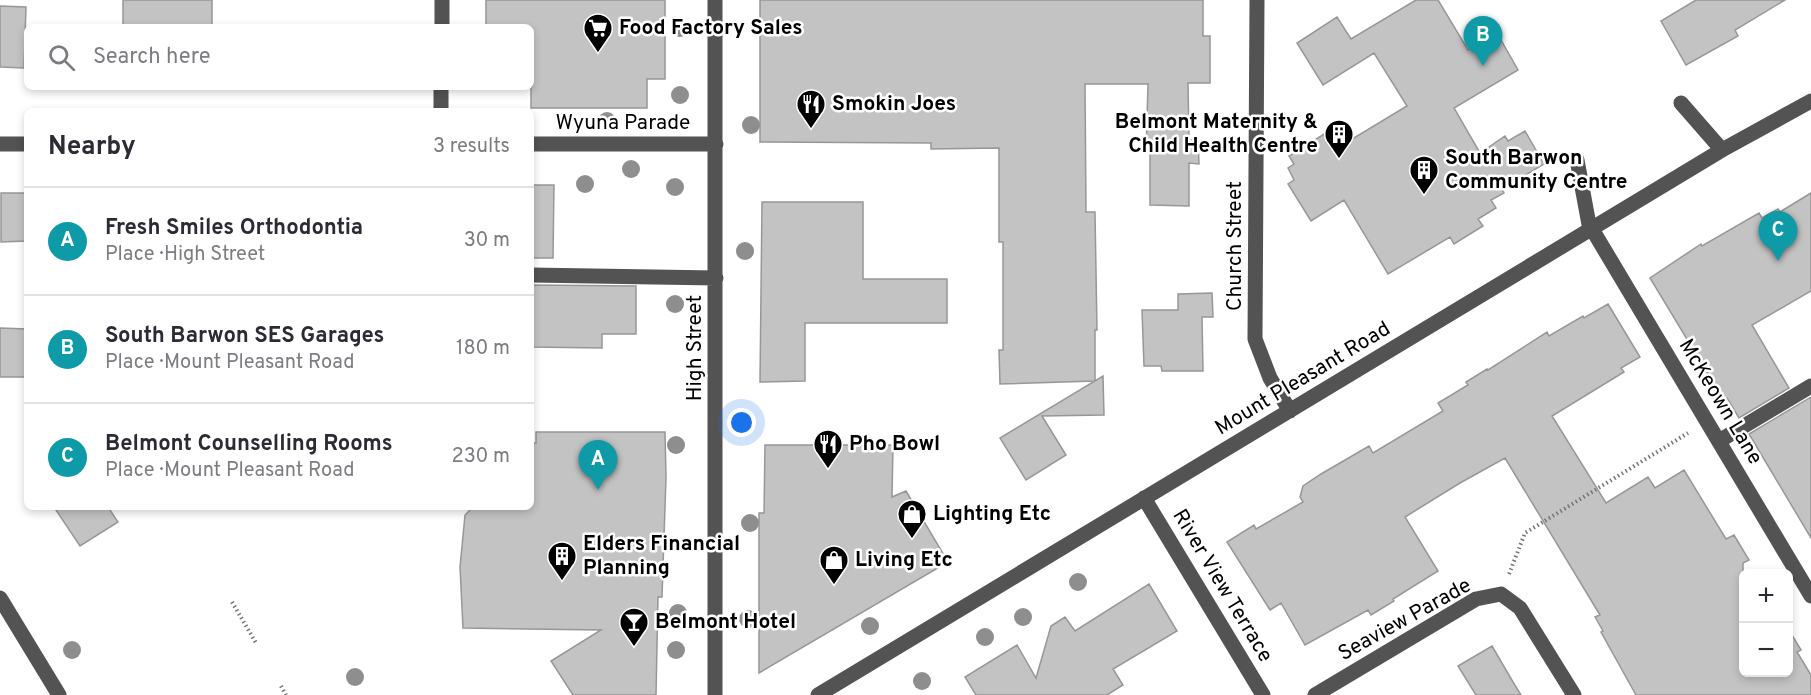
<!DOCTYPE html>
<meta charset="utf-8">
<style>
body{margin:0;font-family:Overpass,sans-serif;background:#f7f7f7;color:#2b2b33}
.controls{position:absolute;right:18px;bottom:18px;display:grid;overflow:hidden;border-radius:9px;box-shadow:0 3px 9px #0003}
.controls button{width:54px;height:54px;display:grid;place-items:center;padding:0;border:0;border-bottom:2px solid #e1e1e2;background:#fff;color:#2b2b33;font:30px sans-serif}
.you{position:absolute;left:742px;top:423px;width:21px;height:21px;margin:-15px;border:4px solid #fff;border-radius:50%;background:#1a73e8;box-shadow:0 0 0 9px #1a73e833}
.badge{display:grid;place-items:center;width:39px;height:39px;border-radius:50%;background:#2563eb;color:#fff;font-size:20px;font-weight:700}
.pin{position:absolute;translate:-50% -50px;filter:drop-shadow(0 2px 3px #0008)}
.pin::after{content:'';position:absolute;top:32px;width:21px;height:18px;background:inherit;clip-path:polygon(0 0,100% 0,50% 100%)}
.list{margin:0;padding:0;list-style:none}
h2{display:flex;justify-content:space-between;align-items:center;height:78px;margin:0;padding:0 24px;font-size:26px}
h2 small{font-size:20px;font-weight:400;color:#7c7c81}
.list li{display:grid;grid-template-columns:39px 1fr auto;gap:18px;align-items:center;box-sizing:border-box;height:108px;padding:0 24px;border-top:2px solid #e1e1e2}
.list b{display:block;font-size:22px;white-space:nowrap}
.list p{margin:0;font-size:20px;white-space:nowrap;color:#7c7c81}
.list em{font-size:20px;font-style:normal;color:#7c7c81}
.icon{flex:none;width:33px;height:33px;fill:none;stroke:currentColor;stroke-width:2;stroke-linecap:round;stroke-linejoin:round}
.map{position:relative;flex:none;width:1811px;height:695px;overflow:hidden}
.search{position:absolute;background:#fff;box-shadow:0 3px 9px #0003;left:24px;top:24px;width:510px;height:66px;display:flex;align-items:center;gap:15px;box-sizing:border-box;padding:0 21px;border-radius:9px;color:#7c7c81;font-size:22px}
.panel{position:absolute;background:#fff;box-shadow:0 3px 9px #0003;left:24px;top:108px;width:510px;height:402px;border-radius:9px}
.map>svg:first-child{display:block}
</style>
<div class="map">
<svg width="1811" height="695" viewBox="0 0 1811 695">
<rect width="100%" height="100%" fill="#fff"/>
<!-- building -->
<path fill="#c3c3c3" stroke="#979797" stroke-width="1.5" d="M123,0H212V27H123Z
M486,0H665V79H647V108H531V27H486Z
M760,0H1203V36H1210V83H1188L1189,140H1198L1199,164L1189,163V206L1150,205V153H1146L1148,84H1085L1086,212H1095L1097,330H1095V381L1000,384L999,350H1003V242H999V148L931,149V143L760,142Z
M1416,0H1438L1468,50L1497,33L1518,70L1454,108L1480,153L1505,136L1508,141L1525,131L1544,164L1502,189L1504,193L1491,200L1496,208L1478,219L1483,226L1454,244L1450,237L1388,274L1344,200L1311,221L1288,184L1294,180L1288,168L1294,164L1289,156L1337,126L1349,141L1407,106L1374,53L1323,85L1297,43L1337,17L1351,39Z
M1696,0H1785L1735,30L1738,36L1686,65L1661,21Z
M0,6L26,7L24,68L0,67Z
M531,185H554L553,258H531Z
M1,193H27V241L1,242Z
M1811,193V291L1752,325L1789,388L1739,418L1727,398L1721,401L1706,375L1708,374L1650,278L1701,244L1702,246L1759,213L1762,218L1778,209L1780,212Z
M762,202H863V279H947V323H805V381L760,382Z
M531,285L636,286V334H602V348L531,347Z
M1212,293L1213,317H1202L1203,371H1162L1161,366H1144L1142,310H1178V294Z
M1608,304L1640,357L1621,368L1624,372L1552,416L1606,503L1648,477L1655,488L1684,470L1726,539L1734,535L1749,560L1743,563V672H1788L1789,630L1801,650L1797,652L1811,675V695H1636L1601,632L1603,631L1595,617L1600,615L1505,458L1460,483L1405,517L1438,571L1393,599L1394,601L1371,615L1368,610L1305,645L1281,603L1270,610L1227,542L1254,525L1256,529L1303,502L1300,497L1303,486L1321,474L1369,446L1373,453L1443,411L1438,403L1468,385L1466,382L1487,369L1488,370L1547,332L1549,336L1583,316L1584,318Z
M0,328L27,329V377H0Z
M1103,376L1104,415L1042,416L1066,455L1026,480L1000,438Z
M1811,397V538L1749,434Z
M536,432H665L666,477L662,597H658L656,695H573L551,661L601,630L463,628L460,567L465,515L473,507H531V443H536Z
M765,445H893L892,497L906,491L948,562L759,673V513H764Z
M54,507H108L118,522L80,546Z
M1149,584L1177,631L1113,669L1123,685L1107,695H976L965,677L1017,645L1036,678L1051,626L1065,617L1075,631Z
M1492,646L1513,682L1521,695H1476L1458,666Z"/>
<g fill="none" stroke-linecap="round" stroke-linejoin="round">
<!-- path -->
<path stroke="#757575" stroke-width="4" stroke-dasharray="1.5 3" stroke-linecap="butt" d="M1509,574L1525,533L1688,433
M232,602L256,643
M281,686L286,695"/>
<!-- minor -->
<path stroke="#535353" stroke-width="15" d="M1257,0L1255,339L1270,378L1290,411
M442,27V0
M1681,103L1722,150
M441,111V87
M0,144H27
M531,144H716
M1577,160L1590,230
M1592,229L1811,596
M531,275L716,278
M1719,441L1811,386
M1144,498L1263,695
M0,598L59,695
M715,695V0
M818,695L1722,150L1811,101
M1315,695L1476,599L1501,594L1520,608L1574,695"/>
</g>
<!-- trees -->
<g fill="#8e8e8e">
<circle cx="680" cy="28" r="9"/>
<circle cx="680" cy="95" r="9"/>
<circle cx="607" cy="121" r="9"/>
<circle cx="751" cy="125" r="9"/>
<circle cx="631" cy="169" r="9"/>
<circle cx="585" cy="184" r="9"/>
<circle cx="675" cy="187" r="9"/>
<circle cx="745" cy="251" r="9"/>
<circle cx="675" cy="304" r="9"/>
<circle cx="676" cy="445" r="9"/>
<circle cx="750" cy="523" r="9"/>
<circle cx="1078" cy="582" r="9"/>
<circle cx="678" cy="613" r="9"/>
<circle cx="1023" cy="617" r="9"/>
<circle cx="748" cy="619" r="9"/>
<circle cx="870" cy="626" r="9"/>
<circle cx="985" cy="637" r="9"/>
<circle cx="72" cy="650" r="9"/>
<circle cx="676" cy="650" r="9"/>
<circle cx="355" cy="677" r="9"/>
<circle cx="922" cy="681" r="9"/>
</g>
<!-- icons -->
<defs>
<g id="supermarket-pin" transform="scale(1.5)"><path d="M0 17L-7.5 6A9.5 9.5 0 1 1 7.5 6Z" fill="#000" stroke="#fff"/><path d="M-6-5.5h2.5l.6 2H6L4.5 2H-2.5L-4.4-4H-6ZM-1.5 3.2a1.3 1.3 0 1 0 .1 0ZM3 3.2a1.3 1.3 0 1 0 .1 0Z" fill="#fff"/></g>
<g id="restaurant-pin" transform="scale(1.5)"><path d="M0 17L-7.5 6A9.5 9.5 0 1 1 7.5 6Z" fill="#000" stroke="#fff"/><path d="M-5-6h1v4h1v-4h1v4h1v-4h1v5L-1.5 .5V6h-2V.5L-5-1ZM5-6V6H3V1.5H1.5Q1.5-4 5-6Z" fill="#fff"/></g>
<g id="building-pin" transform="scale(1.5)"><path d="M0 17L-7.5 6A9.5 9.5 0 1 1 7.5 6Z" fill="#000" stroke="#fff"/><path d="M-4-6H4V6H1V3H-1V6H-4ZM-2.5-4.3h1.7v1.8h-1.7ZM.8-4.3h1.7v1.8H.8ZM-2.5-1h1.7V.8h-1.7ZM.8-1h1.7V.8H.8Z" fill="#fff"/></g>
<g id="shop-pin" transform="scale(1.5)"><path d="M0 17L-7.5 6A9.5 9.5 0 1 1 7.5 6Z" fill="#000" stroke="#fff"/><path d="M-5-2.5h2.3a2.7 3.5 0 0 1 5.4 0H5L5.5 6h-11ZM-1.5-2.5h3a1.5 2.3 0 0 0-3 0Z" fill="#fff"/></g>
<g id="bar-pin" transform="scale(1.5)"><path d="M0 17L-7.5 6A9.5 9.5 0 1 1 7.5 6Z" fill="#000" stroke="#fff"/><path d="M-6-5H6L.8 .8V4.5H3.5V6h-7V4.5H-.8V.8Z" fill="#fff"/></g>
</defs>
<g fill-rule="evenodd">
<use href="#supermarket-pin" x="598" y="28"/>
<use href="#restaurant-pin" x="811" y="104"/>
<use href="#building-pin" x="1339" y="134"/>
<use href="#building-pin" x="1424" y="170"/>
<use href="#restaurant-pin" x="828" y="444"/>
<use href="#shop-pin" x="912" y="514"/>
<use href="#building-pin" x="562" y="556"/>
<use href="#shop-pin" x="834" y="560"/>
<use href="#bar-pin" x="634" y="622"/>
</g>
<g text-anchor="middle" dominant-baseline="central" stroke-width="5" stroke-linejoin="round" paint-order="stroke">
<!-- poi labels -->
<g font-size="21" font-weight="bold" fill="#000" stroke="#fff" text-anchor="start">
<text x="619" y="28">Food Factory Sales</text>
<text x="832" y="104">Smokin Joes</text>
<text x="1318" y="122" text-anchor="end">Belmont Maternity &amp;<tspan x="1318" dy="24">Child Health Centre</tspan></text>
<text x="1445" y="158">South Barwon<tspan x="1445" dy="24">Community Centre</tspan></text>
<text x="849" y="444">Pho Bowl</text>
<text x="933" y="514">Lighting Etc</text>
<text x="583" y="544">Elders Financial<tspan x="583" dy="24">Planning</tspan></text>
<text x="855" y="560">Living Etc</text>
<text x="655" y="622">Belmont Hotel</text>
</g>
<!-- street labels -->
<g font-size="21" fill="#000" stroke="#fff">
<text x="623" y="123">Wyuna Parade</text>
<text transform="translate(1235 246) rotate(-90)">Church Street</text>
<text transform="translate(695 348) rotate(-90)">High Street</text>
<text transform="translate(1303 379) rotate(-31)">Mount Pleasant Road</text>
<text transform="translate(1720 402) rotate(59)">McKeown Lane</text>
<text transform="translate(1222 586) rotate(59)">River View Terrace</text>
<text transform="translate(1405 620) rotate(-29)">Seaview Parade</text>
</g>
</g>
</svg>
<div class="controls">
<button>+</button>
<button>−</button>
</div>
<div class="you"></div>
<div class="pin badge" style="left:598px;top:490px;background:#0f9aa8">A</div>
<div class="pin badge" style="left:1483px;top:66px;background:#0f9aa8">B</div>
<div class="pin badge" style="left:1778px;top:261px;background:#0f9aa8">C</div>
<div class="search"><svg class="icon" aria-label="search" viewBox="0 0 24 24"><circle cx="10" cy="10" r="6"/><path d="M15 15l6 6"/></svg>Search here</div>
<section class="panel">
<h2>Nearby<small>3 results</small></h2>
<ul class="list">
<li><span class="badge" style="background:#0f9aa8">A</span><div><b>Fresh Smiles Orthodontia</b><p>Place · High Street</p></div><em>30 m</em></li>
<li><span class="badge" style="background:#0f9aa8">B</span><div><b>South Barwon SES Garages</b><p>Place · Mount Pleasant Road</p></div><em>180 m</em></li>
<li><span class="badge" style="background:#0f9aa8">C</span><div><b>Belmont Counselling Rooms</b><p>Place · Mount Pleasant Road</p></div><em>230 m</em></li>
</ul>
</section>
</div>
